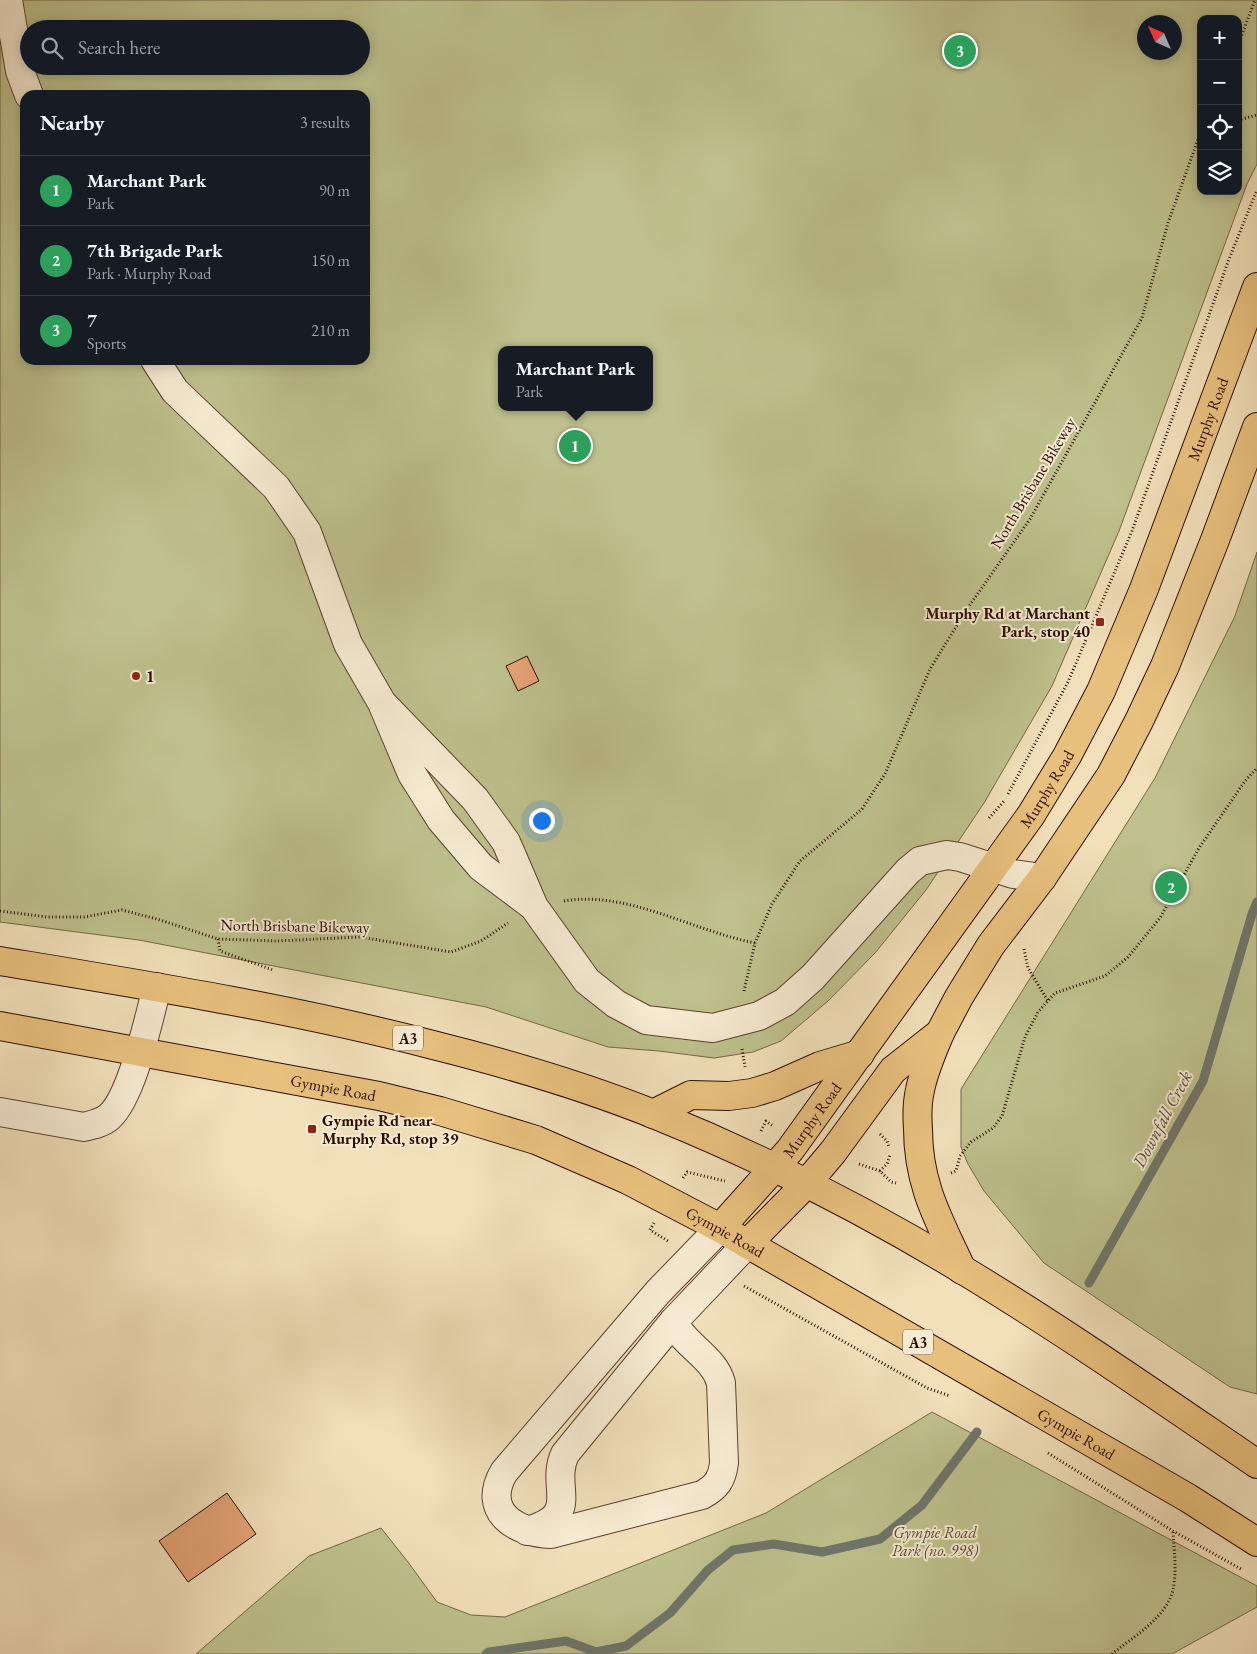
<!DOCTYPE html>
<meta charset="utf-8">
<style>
body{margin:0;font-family:"EB Garamond",serif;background:#20242c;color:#f1f3f6}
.controls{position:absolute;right:15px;top:15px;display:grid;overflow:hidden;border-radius:10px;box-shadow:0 2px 12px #0003}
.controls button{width:45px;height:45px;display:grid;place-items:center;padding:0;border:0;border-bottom:1px solid #363941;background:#171b24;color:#f1f3f6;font:25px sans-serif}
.compass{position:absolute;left:1137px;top:15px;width:45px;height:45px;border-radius:50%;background:#171b24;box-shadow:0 2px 12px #0003;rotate:315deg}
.you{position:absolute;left:541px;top:820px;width:18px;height:18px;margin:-12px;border:4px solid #fff;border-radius:50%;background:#1a73e8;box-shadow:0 0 0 8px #1a73e833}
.badge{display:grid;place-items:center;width:32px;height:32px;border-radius:50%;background:#db2777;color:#fff;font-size:16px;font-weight:700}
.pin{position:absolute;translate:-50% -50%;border:2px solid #fff;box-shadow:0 1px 5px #0006}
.popup{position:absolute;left:498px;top:346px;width:155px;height:65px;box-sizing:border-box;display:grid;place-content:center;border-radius:10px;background:#171b24;filter:drop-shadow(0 1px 4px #0005);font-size:16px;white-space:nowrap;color:#9ea1a6}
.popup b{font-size:19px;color:#f1f3f6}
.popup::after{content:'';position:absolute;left:50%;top:100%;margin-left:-10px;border:10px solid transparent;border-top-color:#171b24}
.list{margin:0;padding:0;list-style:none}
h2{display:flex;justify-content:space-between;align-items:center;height:65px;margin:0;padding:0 20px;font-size:21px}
h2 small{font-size:16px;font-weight:400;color:#9ea1a6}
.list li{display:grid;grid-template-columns:32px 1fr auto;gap:15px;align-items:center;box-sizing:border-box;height:70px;padding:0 20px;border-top:1px solid #363941}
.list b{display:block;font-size:19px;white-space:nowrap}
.list p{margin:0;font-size:16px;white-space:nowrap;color:#9ea1a6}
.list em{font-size:16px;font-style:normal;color:#9ea1a6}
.icon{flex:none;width:28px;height:28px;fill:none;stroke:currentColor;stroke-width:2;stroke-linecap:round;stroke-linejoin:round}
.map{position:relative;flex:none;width:1257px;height:1654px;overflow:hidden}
.search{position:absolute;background:#171b24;box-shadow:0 2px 12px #0003;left:20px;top:20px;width:350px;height:55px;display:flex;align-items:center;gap:12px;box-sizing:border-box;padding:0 18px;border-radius:28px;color:#9ea1a6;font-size:19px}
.panel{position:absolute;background:#171b24;box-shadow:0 2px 12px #0003;left:20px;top:90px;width:350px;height:275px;border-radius:15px}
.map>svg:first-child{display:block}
</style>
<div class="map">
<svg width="1257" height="1654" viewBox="0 0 1257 1654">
<rect width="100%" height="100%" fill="#f1e0ba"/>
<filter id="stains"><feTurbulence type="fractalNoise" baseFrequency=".004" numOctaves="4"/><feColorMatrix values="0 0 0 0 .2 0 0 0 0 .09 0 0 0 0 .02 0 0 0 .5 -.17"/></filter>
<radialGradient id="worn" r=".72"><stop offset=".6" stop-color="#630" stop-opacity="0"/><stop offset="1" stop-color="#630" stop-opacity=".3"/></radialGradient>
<!-- green -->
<path fill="#bec18d" stroke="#756647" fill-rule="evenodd" d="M0,0H1257V164L1247,184L1119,531L1052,686L984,803L926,890L875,953L828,1001L781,1041L753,1052L714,1058L659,1051L608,1047L486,1007L139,940L0,922ZM1201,19H1238V191H1201ZM1144,22H1174V52H1144ZM29,29H361V66H29ZM25,95H365V360H25ZM501,350H649V407H501Z
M1257,552V1394L1230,1387L1044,1263L984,1191L968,1164L961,1147V1089L1155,778L1235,616Z
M932,1412L1257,1586V1607L1172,1654H196L309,1556L381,1528L408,1562L437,1602L471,1615L505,1617L766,1513Z"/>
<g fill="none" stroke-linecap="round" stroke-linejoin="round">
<!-- stream -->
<path stroke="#6f766b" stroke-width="9" d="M1089,1283L1203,1081L1252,914L1257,902
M486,1654L489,1652L566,1641L596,1652L626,1646L670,1613L708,1570L733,1550L774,1544L822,1552L880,1539L922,1505L977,1432"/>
</g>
<!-- building -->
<path fill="#e5a476" stroke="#2c0c01" d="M527,656L539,681L518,691L506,666Z
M227,1493L256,1534L188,1582L159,1541Z"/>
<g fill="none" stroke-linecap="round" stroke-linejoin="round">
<!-- minor casing -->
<g stroke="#5d412f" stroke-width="30">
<path id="minor" d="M8,0L20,71L29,95
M155,360L175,391L276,487L307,532L348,644L382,703L412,774L441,820L481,867L533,906
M382,703L475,799L506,842L534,907L587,981L616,1004L646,1020L713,1028L759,1016L785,1002L813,977L908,871L920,861L947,855L960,857L1013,874L1042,878
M0,1112L84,1127C92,1125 102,1123 109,1117C132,1097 149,1018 157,987
M673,1322C685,1346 714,1357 721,1383L724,1463C722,1479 717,1487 702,1495L551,1534C515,1533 481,1511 504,1472L658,1292L720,1228
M527,1531C584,1515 549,1488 565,1454L673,1322L747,1244"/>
</g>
<!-- major casing -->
<g stroke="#2c0c01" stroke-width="30">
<g id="major">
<path id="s1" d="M720,1228L790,1150L1031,815L1067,756L1101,691L1144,589L1257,287"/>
<path d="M747,1244L806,1184L833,1152L893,1070L940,1033L959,997L991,945L1042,878L1111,775L1139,721L1165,666L1215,540L1257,427"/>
</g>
</g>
<!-- highway casing -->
<g stroke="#2c0c01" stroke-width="30">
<g id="highway">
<path d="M0,961C145,985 290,1008 433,1045C509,1064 584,1086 656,1115C762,1158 866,1211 963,1270C1064,1331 1160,1398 1257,1464"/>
<path id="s2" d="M0,1026L379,1096L440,1111L536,1140L628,1180L720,1228L1188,1498L1257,1542"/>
<path d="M940,1033C932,1052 924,1070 920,1090C917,1103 917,1116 918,1129C918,1185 939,1220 962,1270"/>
<path d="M653,1114L691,1095L729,1096L752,1093L775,1086L820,1066L860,1054"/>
</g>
</g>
<!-- path -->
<path stroke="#2c0c01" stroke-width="3" stroke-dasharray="1 2.5" stroke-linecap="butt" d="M1238,45L1255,0
M1238,120L1257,115
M1008,794L1068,682L1132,531L1229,259L1257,190
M989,818L1005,800
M564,901C627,890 693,931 755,943
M0,911L47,917H84L122,910L157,919L218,939L277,941L360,937L451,952L481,941L508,923
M218,939L220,951L273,970
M1024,949L1028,968L1048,1001
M744,991L755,943L772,904L800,861L862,809L885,774L930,669L967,609L1030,519L1142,318L1168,223L1201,131
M742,1049L745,1067
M761,1131L766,1121L773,1126
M880,1134L887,1141L889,1147
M859,1164L880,1171L891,1182L896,1183
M880,1171L887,1164L890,1155
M951,1173L956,1171L960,1156L971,1142L993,1128L1002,1116L1025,1037L1038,1012L1055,993L1105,976L1128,957L1160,918L1199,848L1245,781L1257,768
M683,1178L687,1172L725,1181
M654,1223L650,1230L668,1241
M744,1286L927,1388L950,1396
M1048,1453L1173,1531L1241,1569
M1112,1654C1133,1637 1166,1618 1173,1590C1177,1571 1174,1550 1173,1531"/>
<!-- minor -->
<use href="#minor" stroke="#f6ebd2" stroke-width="28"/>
<!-- major -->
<use href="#major" stroke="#e8c07d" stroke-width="28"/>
<!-- highway -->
<use href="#highway" stroke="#e8c07d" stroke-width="28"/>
</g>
<!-- markers -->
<g fill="#8f2418" stroke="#f6ebd2" stroke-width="2">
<rect x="1095" y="617" width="10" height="10" rx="2.5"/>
<circle cx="136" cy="676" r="5"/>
<rect x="307" y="1124" width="10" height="10" rx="2.5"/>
</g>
<g text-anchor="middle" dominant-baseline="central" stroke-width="4" stroke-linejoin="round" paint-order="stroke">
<!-- shield labels -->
<g fill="#f6ebd2" stroke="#694f40" stroke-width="1">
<rect x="393" y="1025.5" width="30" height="25" rx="4"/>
<rect x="903" y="1329.5" width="30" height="25" rx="4"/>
</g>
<g font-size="15" font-weight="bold" fill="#2c0c01">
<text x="408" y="1038">A3</text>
<text x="918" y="1342">A3</text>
</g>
<!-- street labels -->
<g font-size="16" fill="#2c0c01" stroke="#f6ebd2">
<text stroke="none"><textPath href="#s1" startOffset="952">Murphy Road</textPath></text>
<text transform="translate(1033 483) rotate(-59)">North Brisbane Bikeway</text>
<text stroke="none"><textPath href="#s1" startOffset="548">Murphy Road</textPath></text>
<text transform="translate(295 926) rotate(1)">North Brisbane Bikeway</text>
<text stroke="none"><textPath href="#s2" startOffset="339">Gympie Road</textPath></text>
<text stroke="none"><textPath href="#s1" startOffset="142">Murphy Road</textPath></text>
<text stroke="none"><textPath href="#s2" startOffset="759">Gympie Road</textPath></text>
<text stroke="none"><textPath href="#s2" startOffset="1164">Gympie Road</textPath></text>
</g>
<!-- poi labels -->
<g font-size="16" font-weight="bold" fill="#2c0c01" stroke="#f6ebd2" text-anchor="start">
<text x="1090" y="613" text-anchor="end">Murphy Rd at Marchant<tspan x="1090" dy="18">Park, stop 40</tspan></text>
<text x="146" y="676">1</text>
<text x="322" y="1120">Gympie Rd near<tspan x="322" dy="18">Murphy Rd, stop 39</tspan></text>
</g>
<!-- park labels -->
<g font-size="16" font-style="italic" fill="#5f4b32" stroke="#f6ebd2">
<text x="935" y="1532">Gympie Road<tspan x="935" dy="18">Park (no. 998)</tspan></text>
</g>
<!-- water labels -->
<g font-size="18" font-style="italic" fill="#534a3f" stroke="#f6ebd2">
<text transform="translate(1162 1119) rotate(-62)">Downfall Creek</text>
</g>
</g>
<rect width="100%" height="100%" filter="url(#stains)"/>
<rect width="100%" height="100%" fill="url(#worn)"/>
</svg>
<div class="controls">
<button>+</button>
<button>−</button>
<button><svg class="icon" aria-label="locate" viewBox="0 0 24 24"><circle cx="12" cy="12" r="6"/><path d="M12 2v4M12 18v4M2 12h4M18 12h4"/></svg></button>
<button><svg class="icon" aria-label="layers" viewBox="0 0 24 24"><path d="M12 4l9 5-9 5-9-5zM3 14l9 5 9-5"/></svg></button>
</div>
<svg class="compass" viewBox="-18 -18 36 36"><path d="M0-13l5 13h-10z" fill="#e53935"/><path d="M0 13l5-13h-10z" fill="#9ea1a6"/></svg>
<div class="you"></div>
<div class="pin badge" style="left:575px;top:446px;background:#2e9e5b">1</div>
<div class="popup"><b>Marchant Park</b>Park</div>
<div class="pin badge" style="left:1171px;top:887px;background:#2e9e5b">2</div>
<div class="pin badge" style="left:960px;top:51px;background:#2e9e5b">3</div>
<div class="search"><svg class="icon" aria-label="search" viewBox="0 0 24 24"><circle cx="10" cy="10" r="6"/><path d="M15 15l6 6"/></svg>Search here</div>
<section class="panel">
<h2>Nearby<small>3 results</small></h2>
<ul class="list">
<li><span class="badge" style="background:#2e9e5b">1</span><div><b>Marchant Park</b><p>Park</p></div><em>90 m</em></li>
<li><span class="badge" style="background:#2e9e5b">2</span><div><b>7th Brigade Park</b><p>Park · Murphy Road</p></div><em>150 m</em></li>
<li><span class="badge" style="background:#2e9e5b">3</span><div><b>7</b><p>Sports</p></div><em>210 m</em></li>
</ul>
</section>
</div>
